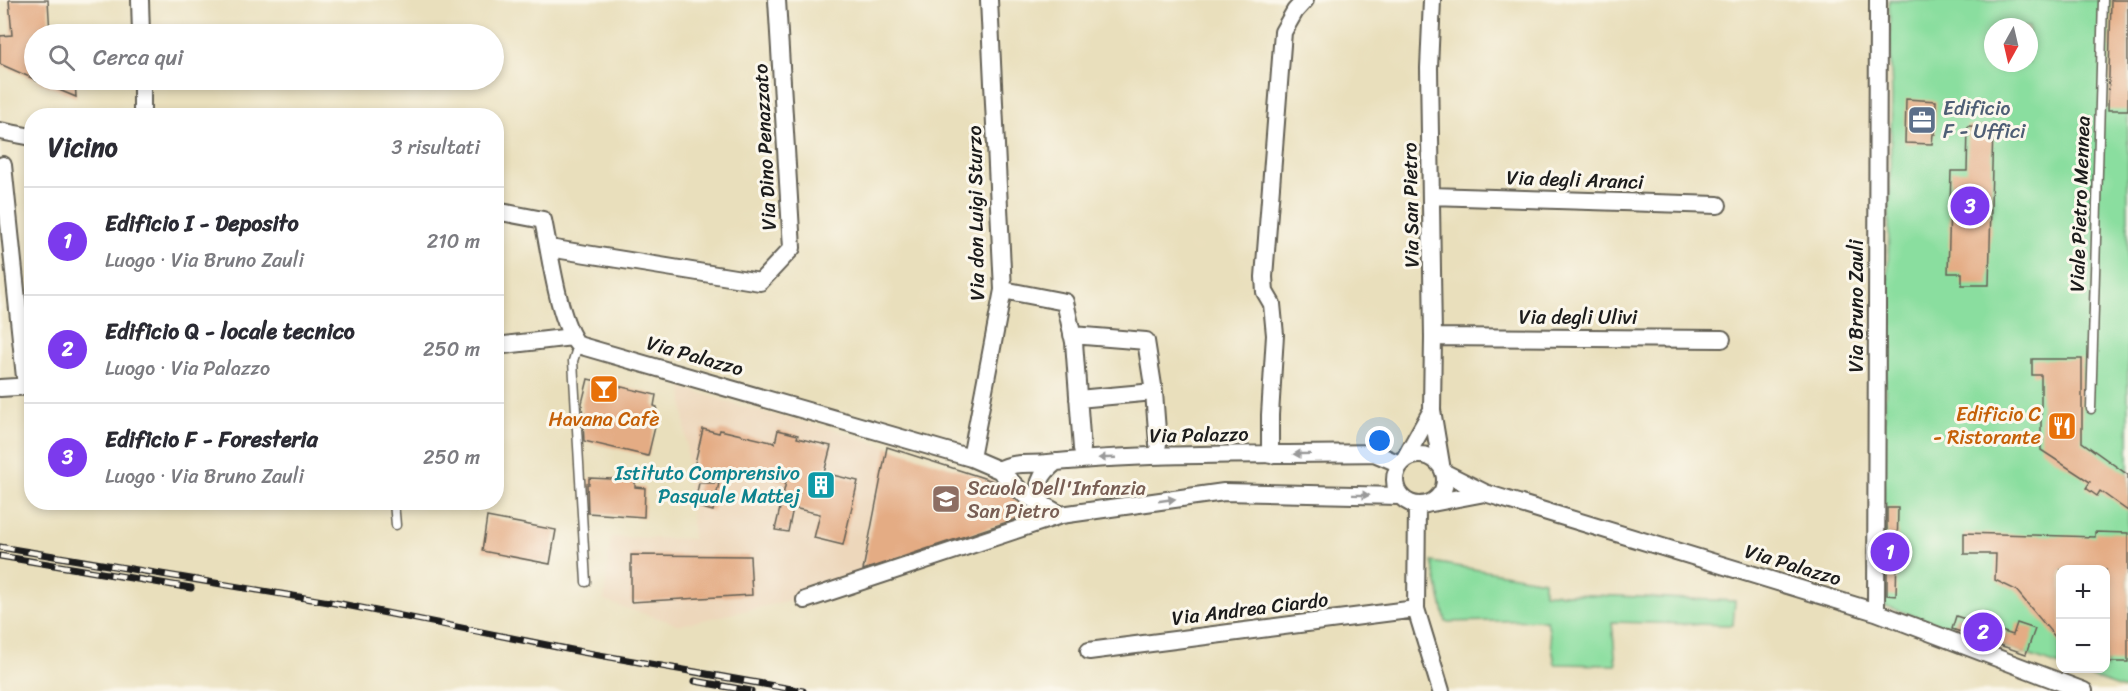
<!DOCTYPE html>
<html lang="it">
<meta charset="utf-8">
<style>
body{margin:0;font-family:Sriracha,sans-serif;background:#f2f2f3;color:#2b2b33}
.controls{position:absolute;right:18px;bottom:18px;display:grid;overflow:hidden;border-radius:12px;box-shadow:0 3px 9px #0003}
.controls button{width:54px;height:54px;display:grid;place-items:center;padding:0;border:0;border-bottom:2px solid #e1e1e2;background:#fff;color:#2b2b33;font:30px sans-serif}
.compass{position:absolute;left:1984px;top:18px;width:54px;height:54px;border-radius:50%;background:#fff;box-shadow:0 3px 9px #0003;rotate:188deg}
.you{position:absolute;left:1380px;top:441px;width:21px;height:21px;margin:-15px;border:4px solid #fff;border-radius:50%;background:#1a73e8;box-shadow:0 0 0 9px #1a73e833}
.badge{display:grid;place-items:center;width:39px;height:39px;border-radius:50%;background:#7c3aed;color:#fff;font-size:20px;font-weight:700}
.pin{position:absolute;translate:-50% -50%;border:3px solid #fff;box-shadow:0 2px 6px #0006}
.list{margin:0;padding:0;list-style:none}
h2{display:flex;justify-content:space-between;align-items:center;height:78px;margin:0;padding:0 24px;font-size:26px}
h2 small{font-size:20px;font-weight:400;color:#7c7c81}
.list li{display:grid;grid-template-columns:39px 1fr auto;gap:18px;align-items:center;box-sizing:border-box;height:108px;padding:0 24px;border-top:2px solid #e1e1e2}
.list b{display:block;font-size:22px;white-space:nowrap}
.list p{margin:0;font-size:20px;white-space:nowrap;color:#7c7c81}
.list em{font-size:20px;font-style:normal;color:#7c7c81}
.icon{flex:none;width:33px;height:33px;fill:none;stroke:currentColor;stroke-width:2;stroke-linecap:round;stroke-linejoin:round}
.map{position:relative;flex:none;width:2128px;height:691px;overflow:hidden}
.search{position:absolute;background:#fff;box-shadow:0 3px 9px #0003;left:24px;top:24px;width:480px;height:66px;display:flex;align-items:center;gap:15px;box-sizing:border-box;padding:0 21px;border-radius:33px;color:#7c7c81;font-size:22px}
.panel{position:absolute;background:#fff;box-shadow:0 3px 9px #0003;left:24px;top:108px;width:480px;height:402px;border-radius:24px}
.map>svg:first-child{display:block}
</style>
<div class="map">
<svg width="2128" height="691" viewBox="0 0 2128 691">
<rect width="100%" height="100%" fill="#fbf7ec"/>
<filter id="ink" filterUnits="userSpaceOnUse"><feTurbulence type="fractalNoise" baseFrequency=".0167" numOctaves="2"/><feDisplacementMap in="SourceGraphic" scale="12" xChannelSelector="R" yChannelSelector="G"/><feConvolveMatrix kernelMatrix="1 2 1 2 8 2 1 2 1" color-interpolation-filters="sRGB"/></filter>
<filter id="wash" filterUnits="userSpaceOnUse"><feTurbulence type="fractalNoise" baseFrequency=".008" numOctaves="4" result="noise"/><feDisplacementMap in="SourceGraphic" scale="24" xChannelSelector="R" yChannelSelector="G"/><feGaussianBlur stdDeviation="1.35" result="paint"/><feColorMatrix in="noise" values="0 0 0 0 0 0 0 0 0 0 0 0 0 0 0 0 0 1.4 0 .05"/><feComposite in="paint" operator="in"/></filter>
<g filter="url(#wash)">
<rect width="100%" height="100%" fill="#e9dfbc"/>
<!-- built -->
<path fill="#edd7bb" d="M682,387L743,407L833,429L887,447L863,570L792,600L680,625L604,601L611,537L693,539Z"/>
<!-- green -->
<path fill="#8ade9f" stroke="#537d5e" stroke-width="1.5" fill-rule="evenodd" d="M1889,0H2128V690L2067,669L2106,668V570H2060V666L1880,604L1892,97ZM1993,27H2029V63H1993Z
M1432,562L1544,581V593L1735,601L1733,625L1612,622L1616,665L1555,664L1547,620L1446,622Z"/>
<g id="blocks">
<!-- building -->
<path fill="#e4ac84" d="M9,0H48L50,34H34V79L0,64V36L12,35Z
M2111,0H2128V110H2108Z
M35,80H75L76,97Z
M1906,99L1936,101L1935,134H1933L1932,144L1905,143Z
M1968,126L1993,127L1989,285H1962V273H1948L1951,171H1967Z
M2032,359H2082V442L2128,475V511L2100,491L2097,496L2086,488L2090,482L2041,450V375H2032Z
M588,379L656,395L654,406L657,407L652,426L655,427L648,456L584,441L582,403Z
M703,429L719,433L720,430L775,443L778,430L798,435L797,438L831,446L824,473L858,481L843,545L814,538L820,514L793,508L788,532L775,530L786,482L732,469L731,476L694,467Z
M887,447L993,481L1034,513L863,570Z
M589,478L635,480V487L645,488L644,517L588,513L587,484H589Z
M699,483H719L713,511L694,506Z
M1887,508H1898L1896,596L1887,595Z
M487,517L556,530L550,564L482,551Z
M2095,532L2128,533V662H2106V570H2061V644L2016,590L1995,580L1996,554H1964V533L2095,537Z
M631,555L750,556L752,595L631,602Z
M1956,616L2013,635L2017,623L2035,629L2026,654L1952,629Z"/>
</g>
</g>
<g filter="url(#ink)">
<use href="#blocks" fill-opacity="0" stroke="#646054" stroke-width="1.5"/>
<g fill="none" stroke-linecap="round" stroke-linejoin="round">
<!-- service casing -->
<g stroke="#646054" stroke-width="11">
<path id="service" d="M578,345L573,361L586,582
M2091,409L2103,0
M394,502L396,525"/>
</g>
<!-- minor casing -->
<g stroke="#646054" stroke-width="20">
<path id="minor" d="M140,0L141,34
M1432,0L1429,68L1433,337L1432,410L1441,464
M142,80V116
M0,131L32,137
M3,165L26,387
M1431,196L1718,205
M496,211L543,220C550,252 558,321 578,345L971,458L999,470L1024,494L1061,515L1224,492L1400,496
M549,248L760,282L792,248L777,0
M1003,290L1065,302L1074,342L1082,449
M1072,335L1146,341L1154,392
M1433,337L1722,339
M496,346L572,337
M0,388L32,386
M1078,399L1154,392L1158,444
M1395 480a25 25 0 1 1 50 0a25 25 0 1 1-50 0Z
M1270,455V415L1275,335L1272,304L1265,292L1264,277L1283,32L1295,11L1305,0
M971,458L1003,290L989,0
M1404,460L1432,410
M999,470C1014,461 1031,465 1048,463C1154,452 1267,455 1374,453L1400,464
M1445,473L1485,493L1876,612L2084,691
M1432,503L1485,493
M1044,506C1034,487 1039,475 1056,462
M805,600L1061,515
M1416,609L1417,505
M1876,612L1878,0
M1089,651L1416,609L1441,691"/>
</g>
<!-- service -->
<use href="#service" stroke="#fff" stroke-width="8"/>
<!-- minor -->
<use href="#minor" stroke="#fff" stroke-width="16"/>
<!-- rail casing -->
<g stroke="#1c1c1c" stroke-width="7">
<path id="rail" d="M0,547L341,604L582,652L803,691
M0,556L191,588
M695,681L751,691"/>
</g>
<!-- rail -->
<use href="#rail" stroke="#fbf7ec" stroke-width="4.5" stroke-dasharray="14" stroke-linecap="butt"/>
</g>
<!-- one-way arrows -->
<defs><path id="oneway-solid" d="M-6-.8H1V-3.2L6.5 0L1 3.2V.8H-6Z" transform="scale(1.5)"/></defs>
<g fill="#999">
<use href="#oneway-solid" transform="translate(1302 454) rotate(179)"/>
<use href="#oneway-solid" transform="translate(1107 458) rotate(178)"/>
<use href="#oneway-solid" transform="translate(1361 495) rotate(1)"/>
<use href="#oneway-solid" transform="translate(1167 500) rotate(-8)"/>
</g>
</g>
<!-- icons -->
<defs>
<g id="office-square" transform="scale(1.5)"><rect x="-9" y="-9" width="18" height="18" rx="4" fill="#5c6f8a" stroke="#fbf7ec"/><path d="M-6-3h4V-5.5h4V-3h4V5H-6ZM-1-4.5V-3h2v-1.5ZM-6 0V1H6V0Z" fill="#fff"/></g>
<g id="bar-square" transform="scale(1.5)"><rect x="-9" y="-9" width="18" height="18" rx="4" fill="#e8710a" stroke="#fbf7ec"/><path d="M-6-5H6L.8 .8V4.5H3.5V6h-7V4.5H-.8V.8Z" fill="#fff"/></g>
<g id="restaurant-square" transform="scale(1.5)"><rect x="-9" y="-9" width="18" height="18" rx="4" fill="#e8710a" stroke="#fbf7ec"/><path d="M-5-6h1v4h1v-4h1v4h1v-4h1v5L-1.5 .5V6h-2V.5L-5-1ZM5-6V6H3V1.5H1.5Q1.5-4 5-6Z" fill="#fff"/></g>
<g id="building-square" transform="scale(1.5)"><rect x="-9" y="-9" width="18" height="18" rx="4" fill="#0f9aa8" stroke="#fbf7ec"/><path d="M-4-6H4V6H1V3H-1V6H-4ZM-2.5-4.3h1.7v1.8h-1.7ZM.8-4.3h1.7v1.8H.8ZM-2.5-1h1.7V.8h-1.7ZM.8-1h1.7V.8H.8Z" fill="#fff"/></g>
<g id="school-square" transform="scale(1.5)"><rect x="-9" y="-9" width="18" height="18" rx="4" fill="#8d6e63" stroke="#fbf7ec"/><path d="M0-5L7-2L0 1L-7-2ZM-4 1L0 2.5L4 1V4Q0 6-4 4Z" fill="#fff"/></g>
</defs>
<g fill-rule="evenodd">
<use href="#office-square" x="1922" y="120"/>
<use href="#bar-square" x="604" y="389"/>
<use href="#restaurant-square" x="2062" y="426"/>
<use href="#building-square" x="821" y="485"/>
<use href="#school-square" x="946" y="499"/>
</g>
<g text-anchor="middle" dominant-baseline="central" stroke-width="6" stroke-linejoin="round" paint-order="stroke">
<!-- service labels -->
<g font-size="20" fill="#4e5e75" stroke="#fbf7ec" text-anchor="start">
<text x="1943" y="108">Edificio<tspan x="1943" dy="23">F - Uffici</tspan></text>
</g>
<!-- street labels -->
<g font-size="20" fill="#1c1c1c" stroke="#fbf7ec">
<text transform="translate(765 147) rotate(-93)">Via Dino Penazzato</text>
<text transform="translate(1575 180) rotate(2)">Via degli Aranci</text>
<text transform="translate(2080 204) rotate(-88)">Viale Pietro Mennea</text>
<text transform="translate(1411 205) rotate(-91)">Via San Pietro</text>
<text transform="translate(976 213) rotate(-91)">Via don Luigi Sturzo</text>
<text transform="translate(1856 306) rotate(-90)">Via Bruno Zauli</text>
<text x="1578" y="317">Via degli Ulivi</text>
<text transform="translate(695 356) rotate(16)">Via Palazzo</text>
<text transform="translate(1199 435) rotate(-1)">Via Palazzo</text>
<text transform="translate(1793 565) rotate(17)">Via Palazzo</text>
<text transform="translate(1250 609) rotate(-7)">Via Andrea Ciardo</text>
</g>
<!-- food labels -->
<g font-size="20" fill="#c56008" stroke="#fbf7ec" text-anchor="end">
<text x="2041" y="414">Edificio C<tspan x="2041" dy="23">- Ristorante</tspan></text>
<text x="604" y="419" text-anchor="middle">Havana Cafè</text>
</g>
<!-- culture labels -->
<g font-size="20" fill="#0d838f" stroke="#fbf7ec" text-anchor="end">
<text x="800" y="473">Istituto Comprensivo<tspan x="800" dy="23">Pasquale Mattej</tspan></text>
</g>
<!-- education labels -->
<g font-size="20" fill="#785e54" stroke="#fbf7ec" text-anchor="start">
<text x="967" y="488">Scuola Dell'Infanzia<tspan x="967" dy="23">San Pietro</tspan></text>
</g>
</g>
</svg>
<div class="controls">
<button>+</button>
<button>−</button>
</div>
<svg class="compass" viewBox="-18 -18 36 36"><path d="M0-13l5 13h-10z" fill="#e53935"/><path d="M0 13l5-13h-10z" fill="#7c7c81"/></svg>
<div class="you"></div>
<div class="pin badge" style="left:1890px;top:552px">1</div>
<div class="pin badge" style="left:1983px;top:632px">2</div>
<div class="pin badge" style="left:1970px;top:206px">3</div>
<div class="search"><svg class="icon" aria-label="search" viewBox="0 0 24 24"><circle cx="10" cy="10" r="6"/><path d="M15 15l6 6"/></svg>Cerca qui</div>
<section class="panel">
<h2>Vicino<small>3 risultati</small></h2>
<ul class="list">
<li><span class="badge">1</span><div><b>Edificio I - Deposito</b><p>Luogo · Via Bruno Zauli</p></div><em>210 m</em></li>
<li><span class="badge">2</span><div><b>Edificio Q - locale tecnico</b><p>Luogo · Via Palazzo</p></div><em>250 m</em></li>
<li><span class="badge">3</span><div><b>Edificio F - Foresteria</b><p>Luogo · Via Bruno Zauli</p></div><em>250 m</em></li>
</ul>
</section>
</div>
